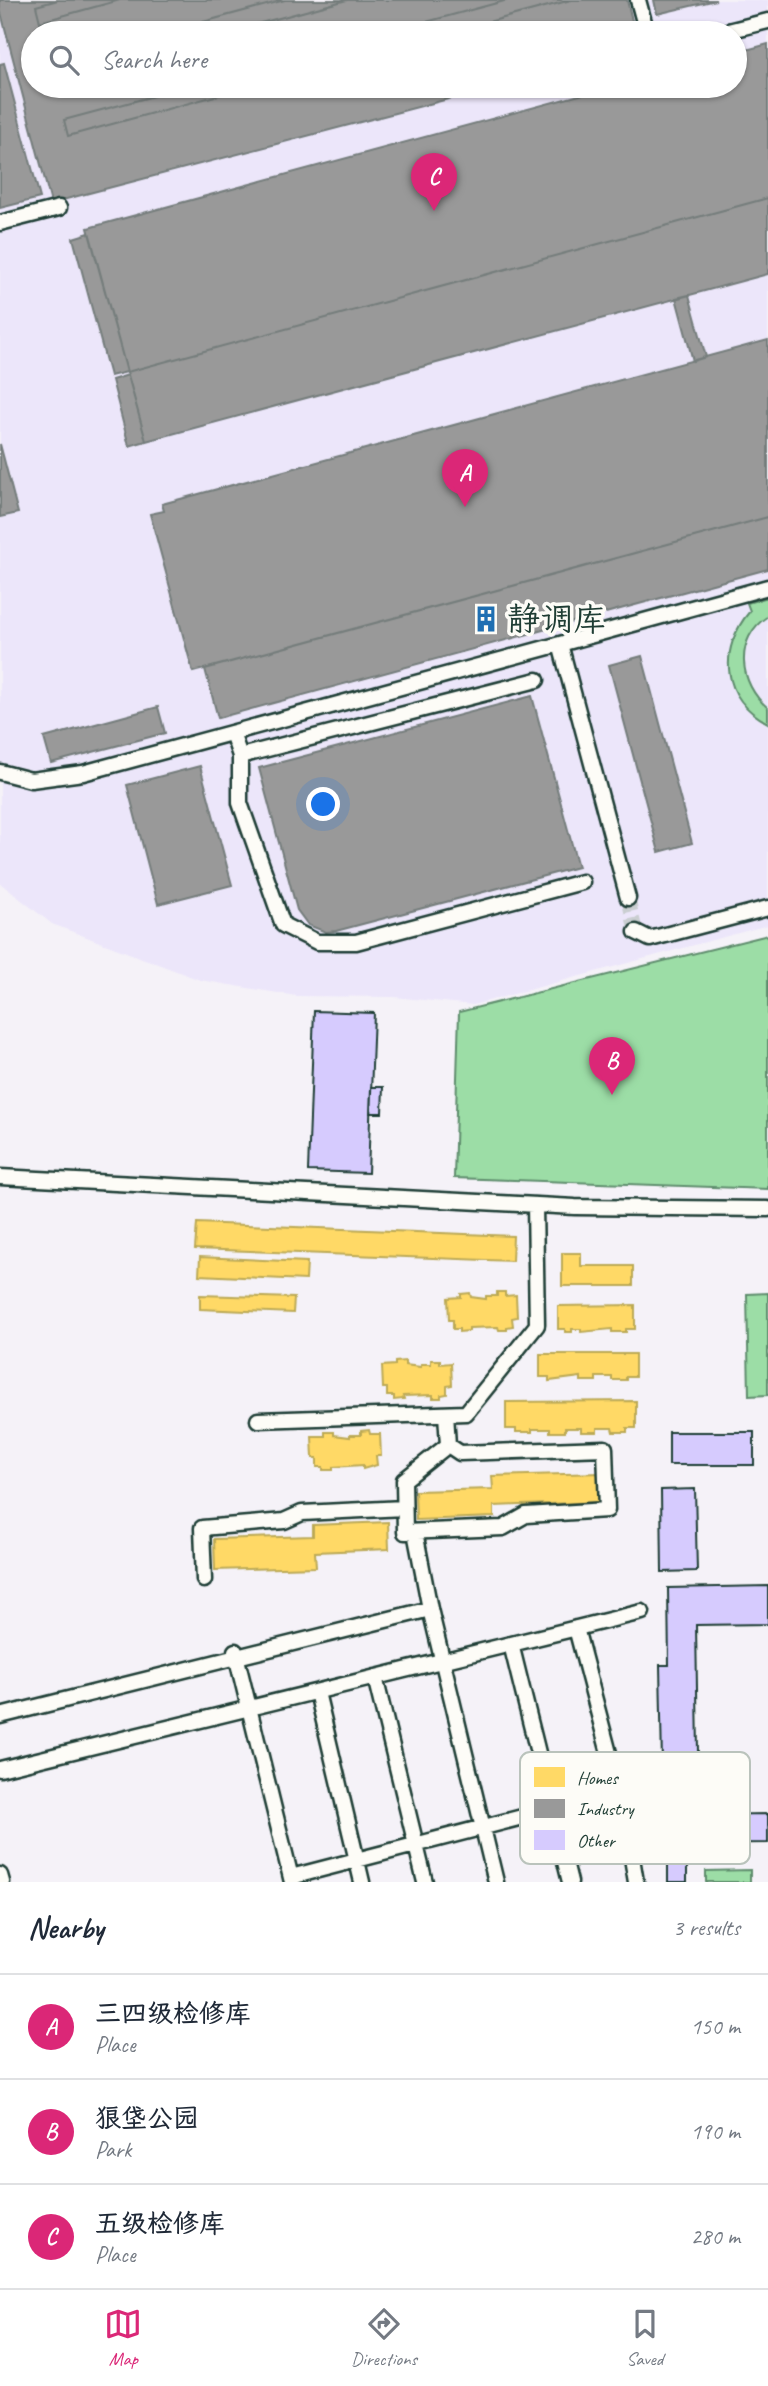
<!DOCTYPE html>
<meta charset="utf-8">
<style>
body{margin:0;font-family:Caveat,"LXGW WenKai TC",sans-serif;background:#f6f6f7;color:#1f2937}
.you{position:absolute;left:324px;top:805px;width:24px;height:24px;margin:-18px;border:5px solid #fff;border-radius:50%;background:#1a73e8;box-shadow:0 0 0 10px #1a73e833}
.badge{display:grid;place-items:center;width:46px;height:46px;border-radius:50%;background:#db2777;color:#fff;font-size:23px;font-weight:700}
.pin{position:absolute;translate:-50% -58px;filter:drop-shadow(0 2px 4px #0008)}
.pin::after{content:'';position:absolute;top:37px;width:24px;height:21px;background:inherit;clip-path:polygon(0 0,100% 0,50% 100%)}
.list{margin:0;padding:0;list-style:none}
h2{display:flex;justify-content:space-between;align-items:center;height:91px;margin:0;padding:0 28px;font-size:30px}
h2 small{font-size:23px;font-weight:400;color:#747a83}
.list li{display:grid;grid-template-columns:46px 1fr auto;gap:21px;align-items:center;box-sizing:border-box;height:105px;padding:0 28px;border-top:2px solid #e0e1e3}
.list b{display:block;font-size:26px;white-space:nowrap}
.list p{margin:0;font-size:23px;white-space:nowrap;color:#747a83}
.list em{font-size:23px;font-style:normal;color:#747a83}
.icon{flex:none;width:38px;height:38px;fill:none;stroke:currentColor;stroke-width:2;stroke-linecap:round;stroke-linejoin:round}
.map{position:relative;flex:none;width:768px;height:1882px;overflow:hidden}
.search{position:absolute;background:#fff;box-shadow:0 2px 5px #0004;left:21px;right:21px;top:21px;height:77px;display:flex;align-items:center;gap:18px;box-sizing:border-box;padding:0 24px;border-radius:38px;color:#747a83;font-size:26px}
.sheet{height:406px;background:#fff}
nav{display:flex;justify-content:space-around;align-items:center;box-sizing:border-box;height:98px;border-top:2px solid #e0e1e3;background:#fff;font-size:19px;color:#747a83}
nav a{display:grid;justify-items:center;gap:4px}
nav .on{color:#db2777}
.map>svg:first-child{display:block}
</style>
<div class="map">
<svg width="768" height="1882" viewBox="0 0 768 1882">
<rect width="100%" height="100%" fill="#f5f2f8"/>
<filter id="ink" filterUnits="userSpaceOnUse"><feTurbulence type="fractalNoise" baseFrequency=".0143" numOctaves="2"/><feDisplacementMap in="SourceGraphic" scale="14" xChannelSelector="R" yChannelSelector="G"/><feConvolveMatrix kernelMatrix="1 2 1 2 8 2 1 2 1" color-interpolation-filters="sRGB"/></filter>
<g filter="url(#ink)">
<!-- built -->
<path fill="#ece6fa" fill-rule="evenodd" d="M0,0H768V925L473,1005L394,997L296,996L200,980L52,924L0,883ZM33,33H735V86H33Z"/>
<!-- green -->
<path fill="#9cdda6" stroke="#5e8d6d" stroke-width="2" d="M768,597V616C733,639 739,684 768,708V723C721,699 718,649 750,611L747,603Z
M768,935V1189L454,1178L459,1012Z
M768,1293V1395L749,1396L747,1294Z
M750,1870V1882H706V1871Z"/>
<!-- homes -->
<path fill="#ffd966" stroke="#bcaa57" stroke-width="2" d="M197,1223L513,1236L512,1261L195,1249Z
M562,1253H581V1266H633V1286H562Z
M200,1257L307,1262L306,1280L199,1275Z
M497,1292H505V1296L516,1295L517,1317L512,1318L513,1326L507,1327V1330H499L498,1327L469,1328V1331L459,1332V1329H453V1320H449L448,1298L461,1297V1294L470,1293L471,1297L486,1299V1296H497Z
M200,1295L294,1298L293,1313L200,1309Z
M635,1305V1329H626V1332H612V1329L581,1332V1329H572V1332H565V1329H558V1306Z
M540,1354H635V1377H626V1380H612V1377H596V1381H581V1377L549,1381V1377H540Z
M431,1360H440V1364L451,1363L452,1385L447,1386V1394L441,1395V1398H433V1395L403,1396L404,1399L394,1400V1396H387V1388H383L382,1366L395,1365V1362L405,1361V1365L421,1367V1364H431Z
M636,1401V1428H627V1432H613L612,1428H597V1432H581V1428H565V1432H550V1429H532V1432H516V1429H506V1402Z
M369,1430L370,1434H380L381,1456H376L377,1465L363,1469V1465L333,1467V1470H323V1467H317V1458H313L312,1436H325V1432H334V1435L350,1437V1435H361V1431Z
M601,1473L602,1502L494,1506V1517L416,1520L415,1491L493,1489L492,1476Z
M388,1522L389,1549L315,1552L316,1567L215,1570L214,1539L313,1536V1525Z"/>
<!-- industry -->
<path fill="#999" stroke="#747d7b" stroke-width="2" d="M0,0H627L635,33H33V86H498L51,203L0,9Z
M58,0H120L40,22L36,6Z
M285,0H347L223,33H162Z
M508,0H571L447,33H385Z
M654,0H716L657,14Z
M768,44V198L127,372L88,228L613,86H735V53Z
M4,63L40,198L0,208V64Z
M191,86H252L68,136L64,120Z
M768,198V274L146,441L127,372Z
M89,233L127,372L110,376L73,238Z
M689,295L706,357L693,361L676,298Z
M768,340V517L193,672L150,514L164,511L162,504Z
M128,375L146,441L129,446L112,380Z
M0,444L18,513L0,517Z
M768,517V569L218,718L205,669Z
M642,656L692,843L659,852L609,665Z
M532,696L578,867L336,931L326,932L308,925L297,910L259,768Z
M158,707L165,733L51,763L44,738Z
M200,766L232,885L158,904L127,785Z"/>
<!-- building -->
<path fill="#d6cbfe" stroke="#1f3d34" stroke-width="2" d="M314,1011L374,1013L368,1173L308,1171Z
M371,1087H383L382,1113H370Z
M669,1432H754V1465H669Z
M695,1489L697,1571L662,1572L661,1490Z
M768,1586V1624L696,1625L699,1815L768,1814V1843L669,1844L667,1764H662L660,1665H669L668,1588Z
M668,1860H687V1882H668Z"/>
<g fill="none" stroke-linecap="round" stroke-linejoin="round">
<!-- minor-tunnel -->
<path stroke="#caced1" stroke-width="14" stroke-dasharray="14 7" stroke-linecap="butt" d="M628,898L636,932"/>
<!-- minor casing -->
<g stroke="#1f3d34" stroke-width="19">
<path id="minor" d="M638,0L647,33
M720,33L768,21
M0,223L59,208
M560,644L768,587
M232,733L240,756V803L283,925L317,942H356L582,882
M240,756L537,680
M0,772L31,780L83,773L560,644L628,898
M636,932L650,939L768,908
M0,1177L575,1207L768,1209
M446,1414L448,1445L460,1453L605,1448L607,1510L526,1515L503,1528L405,1532L404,1480L448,1445
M258,1420L466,1413L537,1325L535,1205
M415,1532L430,1609L496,1882
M204,1580L202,1528L284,1521L302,1513L404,1508
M576,1628L624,1810L636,1882
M511,1644L570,1882
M235,1651L292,1882
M375,1677L425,1882
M317,1692L362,1882
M0,1716L430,1609
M0,1769L642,1612
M0,1875L2,1882
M291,1877L619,1792"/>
</g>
<!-- minor -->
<use href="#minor" stroke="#fdfcf7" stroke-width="14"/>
</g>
</g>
<!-- icons -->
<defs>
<g id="building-bare" transform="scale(2.1)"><path d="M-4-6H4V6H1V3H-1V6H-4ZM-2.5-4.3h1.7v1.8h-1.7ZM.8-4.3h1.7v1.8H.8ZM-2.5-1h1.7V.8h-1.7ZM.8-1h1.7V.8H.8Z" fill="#1f6fb2" stroke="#fdfcf7" stroke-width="2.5" paint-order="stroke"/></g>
</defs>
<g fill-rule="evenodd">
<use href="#building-bare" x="486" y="619"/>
</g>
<g text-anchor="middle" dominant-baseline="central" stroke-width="7" stroke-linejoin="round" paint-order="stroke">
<!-- poi labels -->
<g font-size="33" fill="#1f3d34" stroke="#fdfcf7" text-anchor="start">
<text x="507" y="619">静调库</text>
</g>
</g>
<!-- legend -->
<rect x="520" y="1752" width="230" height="112" rx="10" fill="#fdfcf7" stroke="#bac3bc" stroke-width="2"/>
<rect x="534" y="1767" width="31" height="20" fill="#ffd966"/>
<rect x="534" y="1799" width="31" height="19" fill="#999"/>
<rect x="534" y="1830" width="31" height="20" fill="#d6cbfe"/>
<g font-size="19" fill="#1f3d34">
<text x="577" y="1784">Homes</text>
<text x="577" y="1815">Industry</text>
<text x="577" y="1847">Other</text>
</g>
</svg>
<div class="you"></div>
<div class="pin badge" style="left:465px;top:507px">A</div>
<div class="pin badge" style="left:612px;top:1095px">B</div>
<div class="pin badge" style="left:434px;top:211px">C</div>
<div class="search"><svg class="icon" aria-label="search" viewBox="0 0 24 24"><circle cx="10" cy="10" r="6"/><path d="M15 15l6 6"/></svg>Search here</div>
</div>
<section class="sheet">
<h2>Nearby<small>3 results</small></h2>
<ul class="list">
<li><span class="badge">A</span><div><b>三四级检修库</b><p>Place</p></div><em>150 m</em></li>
<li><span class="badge">B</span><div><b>狼垡公园</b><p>Park</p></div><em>190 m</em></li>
<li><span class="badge">C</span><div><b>五级检修库</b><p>Place</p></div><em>280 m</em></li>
</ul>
</section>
<nav>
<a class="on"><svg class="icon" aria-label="map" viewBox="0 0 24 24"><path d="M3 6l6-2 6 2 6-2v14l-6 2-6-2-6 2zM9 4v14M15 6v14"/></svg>Map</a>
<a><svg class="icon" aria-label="directions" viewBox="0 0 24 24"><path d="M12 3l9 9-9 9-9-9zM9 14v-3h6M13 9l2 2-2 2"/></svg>Directions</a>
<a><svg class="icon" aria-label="saved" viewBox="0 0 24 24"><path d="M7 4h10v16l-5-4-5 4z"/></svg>Saved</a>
</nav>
